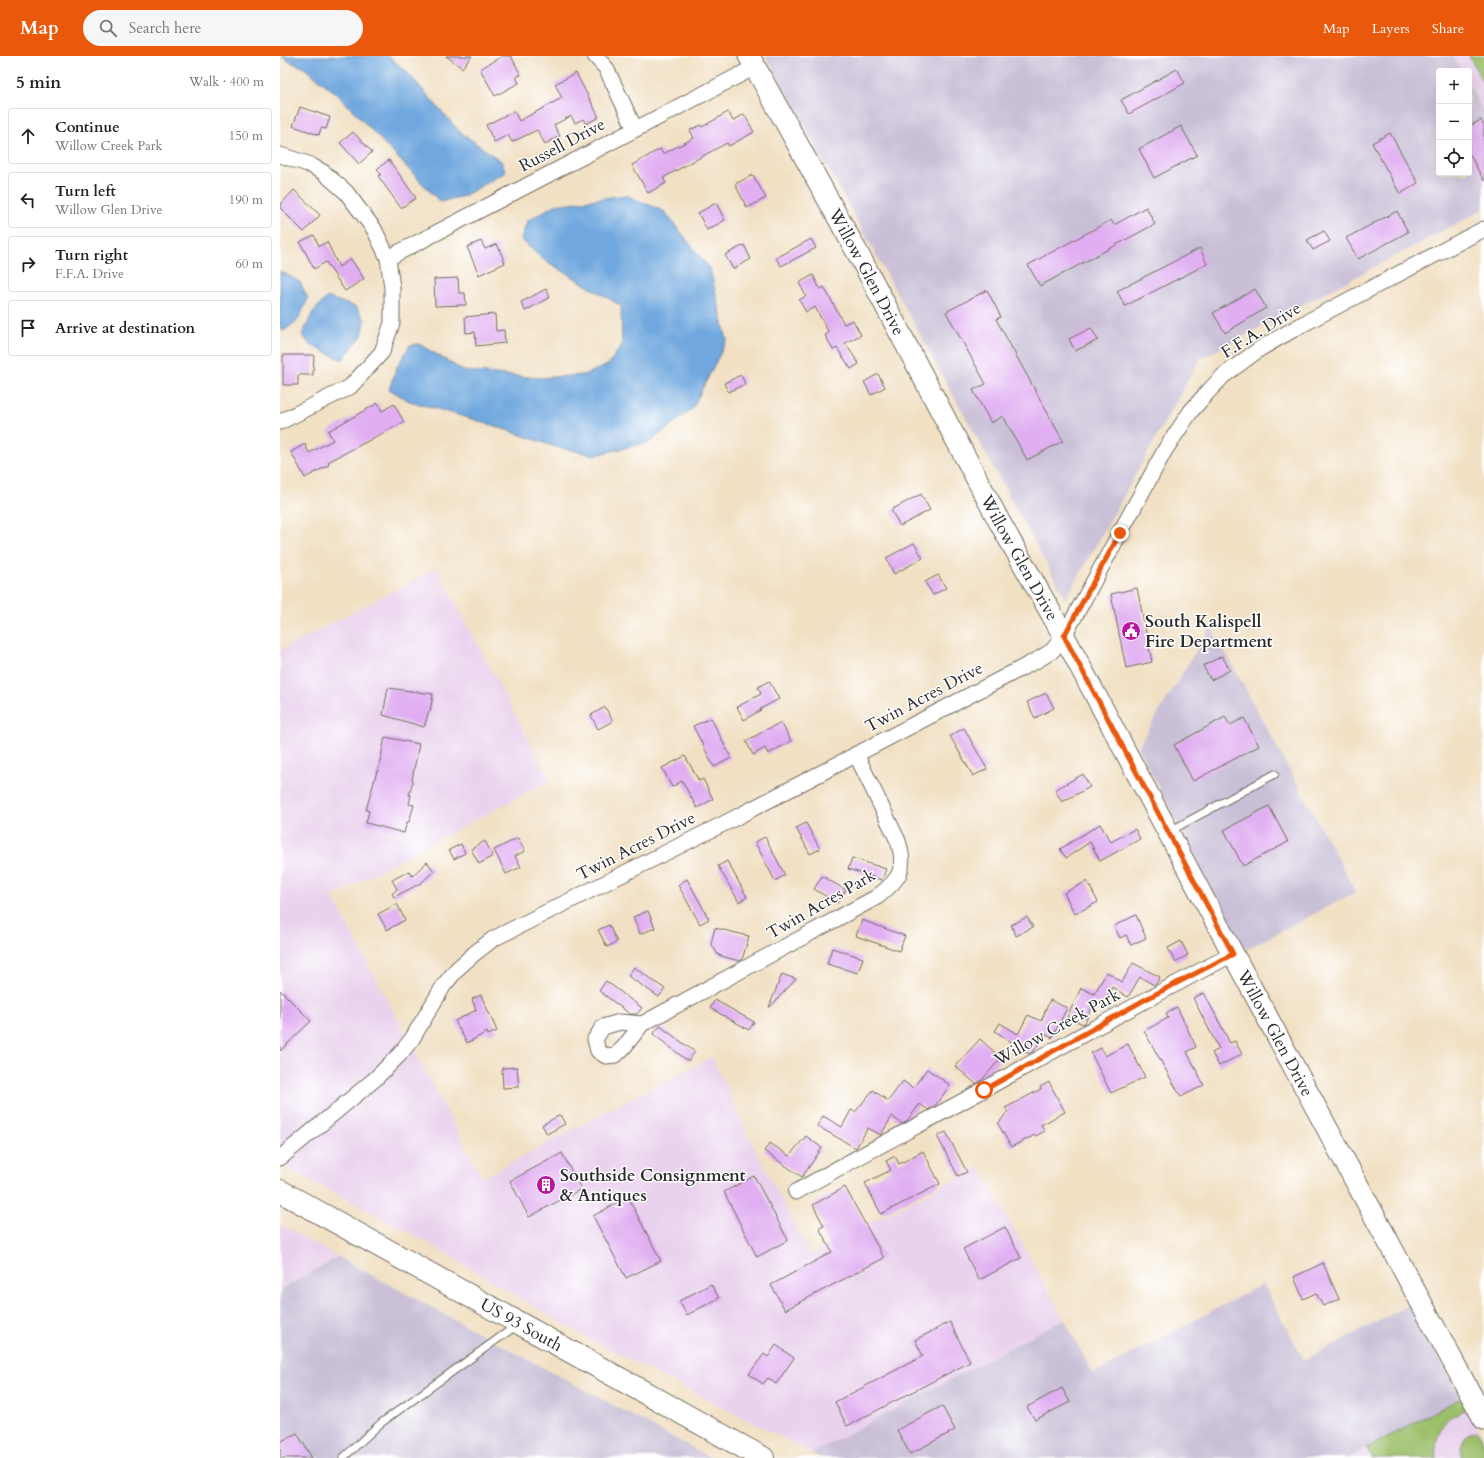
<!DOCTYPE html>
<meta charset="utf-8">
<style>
body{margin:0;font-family:Cardo,serif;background:#f6f6f6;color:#222}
.controls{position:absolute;right:12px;top:12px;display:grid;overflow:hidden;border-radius:4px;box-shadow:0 4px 16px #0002}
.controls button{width:36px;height:36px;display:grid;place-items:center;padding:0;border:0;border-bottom:1px solid #e0e0e0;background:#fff;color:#222;font:20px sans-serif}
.stop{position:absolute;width:12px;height:12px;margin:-9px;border:3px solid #ea580c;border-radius:50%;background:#fff}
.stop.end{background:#ea580c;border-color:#fff;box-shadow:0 1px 4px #0008}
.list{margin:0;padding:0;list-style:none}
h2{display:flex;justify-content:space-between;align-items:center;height:52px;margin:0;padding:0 16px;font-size:17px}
h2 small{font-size:13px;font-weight:400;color:#767676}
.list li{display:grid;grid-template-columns:26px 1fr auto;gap:12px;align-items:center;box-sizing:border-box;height:56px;margin:0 8px 8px;padding:0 8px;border:1px solid #e0e0e0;border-radius:4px}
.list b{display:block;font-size:15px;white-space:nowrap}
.list p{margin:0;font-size:13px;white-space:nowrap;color:#767676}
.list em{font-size:13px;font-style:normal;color:#767676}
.icon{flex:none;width:22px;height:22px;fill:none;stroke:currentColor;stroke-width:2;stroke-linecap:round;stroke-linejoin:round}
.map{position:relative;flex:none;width:1204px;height:1402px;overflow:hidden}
header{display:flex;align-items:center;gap:24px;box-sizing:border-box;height:56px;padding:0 20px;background:#ea580c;color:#fff}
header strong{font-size:19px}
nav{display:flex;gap:22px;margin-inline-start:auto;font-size:14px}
.search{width:280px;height:36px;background:#f6f6f6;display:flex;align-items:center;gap:10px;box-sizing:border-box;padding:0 14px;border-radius:22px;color:#767676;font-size:15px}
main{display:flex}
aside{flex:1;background:#fff}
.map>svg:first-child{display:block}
</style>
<header>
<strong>Map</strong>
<div class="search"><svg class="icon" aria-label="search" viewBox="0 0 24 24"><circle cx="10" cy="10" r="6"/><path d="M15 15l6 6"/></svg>Search here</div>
<nav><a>Map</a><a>Layers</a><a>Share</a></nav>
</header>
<main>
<aside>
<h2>5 min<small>Walk · 400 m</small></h2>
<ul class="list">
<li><svg class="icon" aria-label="ahead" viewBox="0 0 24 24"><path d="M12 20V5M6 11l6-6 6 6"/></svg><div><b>Continue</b><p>Willow Creek Park</p></div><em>150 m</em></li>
<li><svg class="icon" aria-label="left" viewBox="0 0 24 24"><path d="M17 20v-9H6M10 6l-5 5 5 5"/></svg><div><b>Turn left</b><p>Willow Glen Drive</p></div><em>190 m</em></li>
<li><svg class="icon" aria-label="right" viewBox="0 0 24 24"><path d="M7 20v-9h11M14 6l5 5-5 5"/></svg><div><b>Turn right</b><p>F.F.A. Drive</p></div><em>60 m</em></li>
<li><svg class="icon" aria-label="arrive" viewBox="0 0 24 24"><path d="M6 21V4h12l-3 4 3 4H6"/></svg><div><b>Arrive at destination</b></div></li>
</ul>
</aside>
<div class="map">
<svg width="1204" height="1402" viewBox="0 0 1204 1402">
<rect width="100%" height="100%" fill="#fff"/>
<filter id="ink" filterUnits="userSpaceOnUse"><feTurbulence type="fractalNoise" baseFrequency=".025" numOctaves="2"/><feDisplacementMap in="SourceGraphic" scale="8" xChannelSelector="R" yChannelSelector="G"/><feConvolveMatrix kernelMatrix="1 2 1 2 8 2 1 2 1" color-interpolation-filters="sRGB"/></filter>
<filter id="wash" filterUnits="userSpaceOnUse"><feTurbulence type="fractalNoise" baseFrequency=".012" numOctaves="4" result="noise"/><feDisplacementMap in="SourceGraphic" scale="16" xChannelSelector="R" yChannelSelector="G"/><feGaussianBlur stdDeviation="0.9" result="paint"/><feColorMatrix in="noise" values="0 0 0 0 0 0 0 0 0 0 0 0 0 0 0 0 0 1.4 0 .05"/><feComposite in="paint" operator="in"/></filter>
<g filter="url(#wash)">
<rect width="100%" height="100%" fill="#f1e0c3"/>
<!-- built -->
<path fill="#e9d2ed" d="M1173,0H1204V57L1189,29V15H1181Z
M157,512L270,724L52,840L202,1122L337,1050L432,1001L469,1081L530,1198L699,1111L784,1263L532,1397L305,1281L145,1185L0,1108V595Z
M0,1168L58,1201L0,1234Z
M1181,1342L1204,1383V1402H1068Z"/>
<!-- industrial -->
<path fill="#c9bfd7" d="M486,0H1173L1181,15H1159V117H1189V29L1204,57V153L920,303L786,543Z
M931,570L1076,836L963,895L858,691Z
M58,1201L431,1402H0V1234Z
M983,1228L1024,1304L1129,1249L1181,1342L1068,1402H541L532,1397L784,1263L813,1318Z"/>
<!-- green -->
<path fill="#9cbf69" stroke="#64754a" d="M1189,0H1204V28Z
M1181,1342L1186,1352C1182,1356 1175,1358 1170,1361C1159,1370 1154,1389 1156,1402H1092L1087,1392Z
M1197,1375C1204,1380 1204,1393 1204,1402H1182C1179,1391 1183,1376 1197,1375Z"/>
<!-- water -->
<path fill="#6fa7de" stroke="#4d6984" d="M1,0H108L127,16L179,75L221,105L226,116L184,140L160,146L57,38L23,11L10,6Z
M345,139L384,155L430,213L447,284L412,353L370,386L315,399L276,391L206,367L129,345L109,333L117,311L130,289L139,288L184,315L259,322L303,319L328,309L342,289L341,250L261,202L241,183L247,165L275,149Z
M0,215L20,226L28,243L18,264L4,275L0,274Z
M47,241L76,251L85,264L82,280L62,304L30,289L22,279L33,256Z"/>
<g id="blocks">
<!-- building -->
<path fill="#e0aef1" d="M166,0H192L182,12Z
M222,0H231L241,19L236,21L239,27L215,40L200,13Z
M897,13L905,27L849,58L841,44Z
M296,17L319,61L306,68L303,63L295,67L291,60L274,69L280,80L265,88L257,74L232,86L228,79L214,86L206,69L234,55L239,65L282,42L275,28Z
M20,51L50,61L46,73L41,72L39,79L13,70Z
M448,56L453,65L464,58L474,76L449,90L447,87L408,108L383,122L386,127L368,137L352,109L380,93L383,98L414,82L410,74L421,69L422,71Z
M1201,64L1204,69V125L1189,97V70Z
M901,70L917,99L874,122L859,93Z
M73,76L92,96L79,108L60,87Z
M1110,77L1138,127L1120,138L1092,87Z
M109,104L136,142L121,152L98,120L101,118L97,113Z
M473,119L486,142L467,152L455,128Z
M14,134L40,159L24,176L0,152V149Z
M436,147L445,164L427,174L418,157Z
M866,151L875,168L760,230L748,209L831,164L834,169Z
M1117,155L1128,176L1078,203L1066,182Z
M1044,175L1050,185L1033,194L1027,184Z
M34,179L39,190L47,186L59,211L71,203L84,223L65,235L46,206L34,213L20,186Z
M531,183L536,192L501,210L496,202Z
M201,185L205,193L217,188L225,207L199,219L187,191Z
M464,189L471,203L453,213L445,199Z
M920,192L927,208L845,250L837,235Z
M533,219L540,233L544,231L564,268L573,264L581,279L565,287L579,308L571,313L557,292L553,294L545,279L549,277L535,251L526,256L519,244L526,240L519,227Z
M178,222L179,237H185L186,249L155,250L154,223Z
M266,233L270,241L245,255L241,246Z
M975,233L986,252L945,277L933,257Z
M707,234L721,261L716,263L783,385L747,404L723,360L711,367L693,334L706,328L666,256Z
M215,258L216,275L224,274L225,287L196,290L195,276L186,277L185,261Z
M811,272L818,284L795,295L789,283Z
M3,299H34L33,319H18V329H3Z
M598,318L605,331L591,339L584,326Z
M461,319L465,328L448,336L444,327Z
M98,347L102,355L114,348L124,366L48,406L49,409L25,422L11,396L25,388L29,397L53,384L48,375Z
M641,438L650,454L620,470L611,454Z
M634,487L643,502L614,518L606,502Z
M658,519L666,532L653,539L645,526Z
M857,532L872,606L846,612L831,538Z
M942,600L950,614L931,624L923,610Z
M489,625L499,643L480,653L481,654L464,664L457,651L481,638L478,631Z
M108,632L153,638L150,656L149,655L144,671L103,659Z
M766,637L774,652L755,662L747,646Z
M325,651L333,665L318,673L311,659Z
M945,661L950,669L964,662L979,690L913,725L894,689Z
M431,662L451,702L434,711L413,670Z
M501,666L511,685L488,698L485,692L473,699L466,685Z
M684,672L707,713L693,720L670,680Z
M105,681L139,688L132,724L133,725L129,739H131L129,748L134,749L129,766H127L124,777L86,767L89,755L86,754L97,715H98Z
M405,700L419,725L423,723L433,743L417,752L402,725L392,731L382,712Z
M803,718L810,731L782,746L775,734Z
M989,750L1008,786L963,810L944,774Z
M526,767L540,793L530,798L516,772Z
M820,768L831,786L855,773L860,783L820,805L810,786L786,802L780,793Z
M485,781L505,819L495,825L475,786Z
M238,782L245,795L235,800L241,811L226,818L214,794Z
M205,785L213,800L199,808L191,793Z
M181,788L185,797L174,803L169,794Z
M572,802L606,813L602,824L568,813Z
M447,805L467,841L459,846L438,810Z
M147,806L154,815L141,827L114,841L112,838L117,833L112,824L129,815L132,820Z
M542,820L566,834L557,847L534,833Z
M407,823L429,863L420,868L398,829Z
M807,825L818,846L795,858L784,837Z
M117,848L125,864L107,874L98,858Z
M368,855L375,872L360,878L353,861Z
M856,859L866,882L851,889L846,879L840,882L834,870Z
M747,861L753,871L736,880L731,869Z
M582,864L625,880L619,895L576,880Z
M329,869L337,886L327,891L318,874Z
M435,872L469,880L462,904L459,905L438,899L431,887Z
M901,885L908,899L895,906L888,892Z
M552,892L583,902L578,917L547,908Z
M853,907L880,921L876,928L874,929L860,921L848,941L832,931L823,950L814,946L805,967L803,968L787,961L801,932L814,938L827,916L842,926Z
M354,911L385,933L379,941L348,920Z
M502,918L516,923L490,951H489Z
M326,925L362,952L357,958H350L319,935Z
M0,934L31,965L0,995Z
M924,937L950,987L955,985L962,998L939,1010L932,997L939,993L913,942Z
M201,939L217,975L208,979L207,976L187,987L175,965L196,954L192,943Z
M435,944L474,966L469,974L430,952Z
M770,944L787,952L772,982L765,978L754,995L749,998L715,975L720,967L738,978L748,959L761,965Z
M897,951L916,991L907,996L924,1029L901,1041L864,975L888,962L886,957Z
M380,970L415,996L408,1005L373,978Z
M700,983L721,1002L702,1024L696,1028L675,1010Z
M848,988L865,1021L831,1037L811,997L821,992L825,1000Z
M237,1011L239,1031L223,1032L222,1012Z
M647,1013L670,1029L655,1050L648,1054L640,1048L626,1066L622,1068L612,1060L601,1079L588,1072L576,1092L537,1070L543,1060L562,1071L571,1054L575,1056L593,1034L608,1045L623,1025L633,1032Z
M769,1026L785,1056L761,1069L765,1075L756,1080L755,1079L731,1091L718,1068L728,1055L725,1052L761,1033L760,1031Z
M280,1059L285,1068L267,1078L262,1069Z
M666,1076L687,1116L678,1120L657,1080Z
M526,1080L542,1092L522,1121L484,1095L490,1087L509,1100Z
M643,1095L660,1128L601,1158L585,1127L611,1114L606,1105L615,1100L619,1108Z
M282,1097L301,1133L249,1161L230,1125Z
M474,1120L508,1184L477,1201L444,1136Z
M565,1131L604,1202L505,1254L491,1229L552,1196L539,1172L544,1170L533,1149Z
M348,1141L381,1205L346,1222L313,1160Z
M725,1171L741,1202L699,1224L683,1193Z
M1043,1207L1059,1243L1043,1250L1036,1237L1023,1243L1014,1221Z
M431,1228L439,1242L407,1259L399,1245Z
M670,1266L690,1306L567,1370L555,1346L643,1300L635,1284Z
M496,1289L514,1302L496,1328L488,1322L483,1328L469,1318L484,1298L488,1301Z
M782,1332L790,1346L755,1364L747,1351Z
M662,1350L675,1374L630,1398L617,1374Z
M17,1377L32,1402H0V1386Z"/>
</g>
</g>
<g filter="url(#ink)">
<use href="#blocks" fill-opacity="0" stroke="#706a60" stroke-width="1"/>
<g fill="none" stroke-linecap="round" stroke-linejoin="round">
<!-- lane casing -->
<g stroke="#706a60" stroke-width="9">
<path id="lane" d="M890,775L995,718
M63,1402L101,1367L237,1269"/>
</g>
<!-- street casing -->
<g stroke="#706a60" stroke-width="17">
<path id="street" d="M315,0L326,12L355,73
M0,99L28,108L43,116L66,136L94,173L108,202L112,232V267L102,296L70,331L0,366
M108,202L475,11
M362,968L344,991L336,999L326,1000L318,995L315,983L323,971L340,966L362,968L597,841C620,823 627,813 618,785L576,698
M0,1102L95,1023L120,998L132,983L164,929L178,912L195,897L213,883L451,764L759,603L772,595L784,580L885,394L911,355L927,337L943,320L981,292L1023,268L1204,173
M516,1136C578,1100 642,1068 705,1033C787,987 869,941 953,898"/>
</g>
<!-- secondary casing -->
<g stroke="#706a60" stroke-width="23">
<g id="secondary">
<path id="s1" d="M469,0L582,205L719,465L784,580L953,898L1204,1363"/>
</g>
</g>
<!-- primary casing -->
<g stroke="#706a60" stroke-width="24">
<g id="primary">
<path id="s2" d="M0,1135L483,1402"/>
</g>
</g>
<!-- lane -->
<use href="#lane" stroke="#fff" stroke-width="7"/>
<!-- street -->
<use href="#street" stroke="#fff" stroke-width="15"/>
<!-- secondary -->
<use href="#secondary" stroke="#fff" stroke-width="21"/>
<!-- primary -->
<use href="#primary" stroke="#fff" stroke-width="22"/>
</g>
</g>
<g fill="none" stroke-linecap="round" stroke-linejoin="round" filter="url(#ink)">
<!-- route -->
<path stroke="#ea580c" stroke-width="5" d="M704,1034L866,943L953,898L784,580L840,477"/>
</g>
<!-- icons -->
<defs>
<g id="civic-disc" transform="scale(1)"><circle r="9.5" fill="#b5179e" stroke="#fff"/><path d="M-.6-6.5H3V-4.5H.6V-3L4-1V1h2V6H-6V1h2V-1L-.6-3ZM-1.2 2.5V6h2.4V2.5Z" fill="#fff"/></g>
<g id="building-disc" transform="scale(1)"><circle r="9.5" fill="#b5179e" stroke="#fff"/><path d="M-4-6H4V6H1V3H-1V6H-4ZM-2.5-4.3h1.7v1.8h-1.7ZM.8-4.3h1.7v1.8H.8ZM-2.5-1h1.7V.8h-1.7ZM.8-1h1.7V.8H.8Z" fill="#fff"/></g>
</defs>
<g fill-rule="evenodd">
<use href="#civic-disc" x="851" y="575"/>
<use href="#building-disc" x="266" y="1129"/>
</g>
<g text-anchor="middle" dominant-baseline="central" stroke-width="3" stroke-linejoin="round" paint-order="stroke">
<!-- street labels -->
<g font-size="17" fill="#2b2b2b" stroke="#fff">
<text transform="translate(282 89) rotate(-28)">Russell Drive</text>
<text stroke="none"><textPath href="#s1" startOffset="246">Willow Glen Drive</textPath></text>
<text transform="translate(981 274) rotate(-32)">F.F.A. Drive</text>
<text stroke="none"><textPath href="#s1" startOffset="570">Willow Glen Drive</textPath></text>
<text transform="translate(644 641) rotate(-28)">Twin Acres Drive</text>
<text transform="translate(356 790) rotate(-27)">Twin Acres Drive</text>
<text transform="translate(541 848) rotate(-30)">Twin Acres Park</text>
<text transform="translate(777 971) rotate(-29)">Willow Creek Park</text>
<text stroke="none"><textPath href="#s1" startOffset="1110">Willow Glen Drive</textPath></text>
<text stroke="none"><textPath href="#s2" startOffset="276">US 93 South</textPath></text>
</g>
<!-- poi labels -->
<g font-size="17" font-weight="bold" fill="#2b2b2b" stroke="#fff" text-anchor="start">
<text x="865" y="565">South Kalispell<tspan x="865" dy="20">Fire Department</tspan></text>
<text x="280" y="1119">Southside Consignment<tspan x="280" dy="20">&amp; Antiques</tspan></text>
</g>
</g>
</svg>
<div class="controls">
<button>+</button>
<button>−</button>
<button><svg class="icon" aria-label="locate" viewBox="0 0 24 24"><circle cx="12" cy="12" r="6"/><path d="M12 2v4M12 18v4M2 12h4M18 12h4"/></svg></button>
</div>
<div class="stop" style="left:704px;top:1034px"></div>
<div class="stop end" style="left:840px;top:477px"></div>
</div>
</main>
